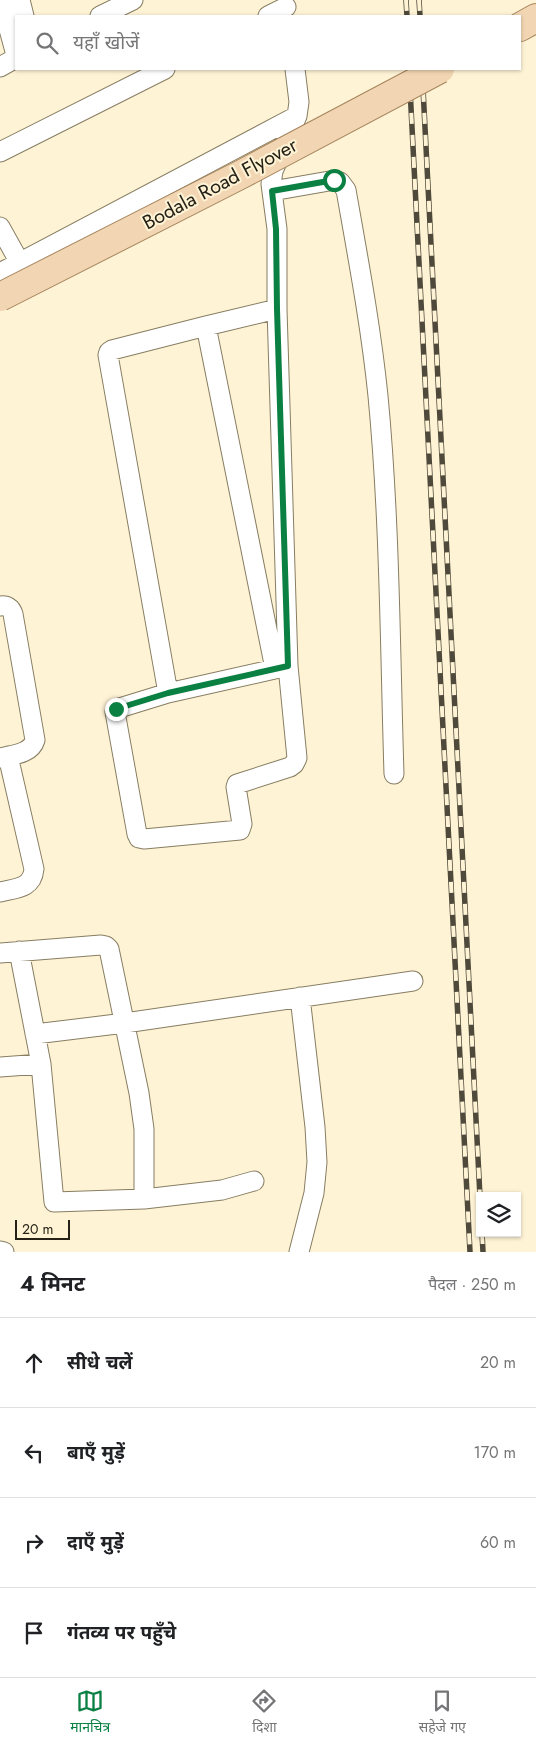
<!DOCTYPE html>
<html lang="hi">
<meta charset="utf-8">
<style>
body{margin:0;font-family:Jost,"Noto Sans Devanagari",sans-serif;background:#f2f2f2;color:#202124}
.controls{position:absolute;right:15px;bottom:15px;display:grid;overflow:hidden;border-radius:0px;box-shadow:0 1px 4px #0004}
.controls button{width:45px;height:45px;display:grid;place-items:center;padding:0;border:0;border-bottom:1px solid #e0e0e0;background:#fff;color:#202124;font:25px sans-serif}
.scale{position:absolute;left:15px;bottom:12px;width:55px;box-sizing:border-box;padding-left:5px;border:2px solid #252116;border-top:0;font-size:14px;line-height:18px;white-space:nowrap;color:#252116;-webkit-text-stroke:4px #fef3d5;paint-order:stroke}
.stop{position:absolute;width:15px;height:15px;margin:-11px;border:4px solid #0b8043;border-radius:50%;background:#fff}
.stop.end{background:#0b8043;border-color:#fff;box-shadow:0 1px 5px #0008}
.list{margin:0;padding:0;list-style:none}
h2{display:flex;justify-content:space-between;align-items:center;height:65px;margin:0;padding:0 20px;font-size:21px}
h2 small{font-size:16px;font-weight:400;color:#757577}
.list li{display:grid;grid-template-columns:32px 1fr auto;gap:15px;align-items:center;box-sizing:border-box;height:90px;padding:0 20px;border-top:1px solid #e0e0e0}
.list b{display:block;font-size:19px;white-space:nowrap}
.list em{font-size:16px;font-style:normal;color:#757577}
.icon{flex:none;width:28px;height:28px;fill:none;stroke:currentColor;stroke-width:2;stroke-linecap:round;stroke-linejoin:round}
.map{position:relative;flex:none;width:536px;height:1252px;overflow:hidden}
.search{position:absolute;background:#fff;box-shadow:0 1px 4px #0004;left:15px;right:15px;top:15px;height:55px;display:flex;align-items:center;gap:12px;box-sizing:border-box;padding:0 18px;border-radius:0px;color:#757577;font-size:19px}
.sheet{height:425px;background:#fff}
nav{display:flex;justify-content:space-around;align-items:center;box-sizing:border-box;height:70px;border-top:1px solid #e0e0e0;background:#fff;font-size:14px;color:#757577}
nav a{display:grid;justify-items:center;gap:2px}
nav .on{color:#0b8043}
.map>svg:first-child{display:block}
</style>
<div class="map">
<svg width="536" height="1252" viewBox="0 0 536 1252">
<rect width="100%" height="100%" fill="#fef3d5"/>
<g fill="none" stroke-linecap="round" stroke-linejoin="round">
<!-- street casing -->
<g stroke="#877d62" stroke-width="21">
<path id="street" d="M1,0L16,55
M20,0L24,16
M100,16L133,0
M268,16L286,7
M0,67L16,58
M0,152L165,69
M272,191L335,180L340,182L346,190C358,258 371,327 378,396C390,521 390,648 394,774
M0,227L20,263
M0,273L297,116
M206,326L277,309
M0,606C7,605 11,608 13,614L35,740C31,754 12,755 0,758
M288,666L168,693L116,709L115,712L137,834L139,838L144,839L240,830L242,824L236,787L237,784L290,767L294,764L297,758L288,666L277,309V229L271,184L273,171L297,116L299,102L295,69
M168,693L108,355L109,352L112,350L206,326L275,669
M0,892C16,888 32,889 34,869L8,756
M19,951L41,1064L54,1202L144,1199
M0,953L101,945L106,946L109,949L139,1093L144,1129V1199L222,1190L254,1181
M35,1034L125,1023L413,981
M0,1067L41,1064
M0,1251L4,1252
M299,1252L314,1193L317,1162L315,1127L300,997"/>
</g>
<!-- primary casing -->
<g stroke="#a5845c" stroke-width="30">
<path id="primary" d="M520,27L536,18"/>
</g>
<!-- street -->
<use href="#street" stroke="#fff" stroke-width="19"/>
<!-- primary -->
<use href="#primary" stroke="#f2d6b3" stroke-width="28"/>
<!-- rail casing -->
<g stroke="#4e493a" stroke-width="5.5">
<path id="rail" d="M406,0L407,16
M419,0L420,16
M409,69L470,1252
M422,69L480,1197
M482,1233L483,1252"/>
</g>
<!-- rail -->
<use href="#rail" stroke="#fef3d5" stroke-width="4" stroke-dasharray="11" stroke-linecap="butt"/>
<!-- primary-bridge casing -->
<g stroke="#a5845c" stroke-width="30" stroke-linecap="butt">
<path id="primary-bridge" d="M0,297L240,175L440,69"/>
</g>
<!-- primary-bridge -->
<use href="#primary-bridge" stroke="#f2d6b3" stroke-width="28"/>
</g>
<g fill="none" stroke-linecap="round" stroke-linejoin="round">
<!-- route -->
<path stroke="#0b8043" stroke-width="6" d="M116,709L168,693L288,666L277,309L276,229L272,191L334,180"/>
</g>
<g text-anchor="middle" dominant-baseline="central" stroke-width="4" stroke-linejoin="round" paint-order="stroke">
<!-- street labels -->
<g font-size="20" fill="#252116" stroke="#fef3d5">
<text transform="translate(220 184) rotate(-28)">Bodala Road Flyover</text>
</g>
</g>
</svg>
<div class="controls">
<button><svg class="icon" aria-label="layers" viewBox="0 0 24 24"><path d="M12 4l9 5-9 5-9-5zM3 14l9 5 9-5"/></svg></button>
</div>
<div class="scale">20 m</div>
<div class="stop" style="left:334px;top:180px"></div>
<div class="stop end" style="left:116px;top:709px"></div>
<div class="search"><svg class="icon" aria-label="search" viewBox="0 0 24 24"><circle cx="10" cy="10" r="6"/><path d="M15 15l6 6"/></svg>यहाँ खोजें</div>
</div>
<section class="sheet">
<h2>4 मिनट<small>पैदल · 250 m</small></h2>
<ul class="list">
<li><svg class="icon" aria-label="ahead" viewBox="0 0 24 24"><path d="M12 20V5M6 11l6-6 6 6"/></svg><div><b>सीधे चलें</b></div><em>20 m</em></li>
<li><svg class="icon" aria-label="left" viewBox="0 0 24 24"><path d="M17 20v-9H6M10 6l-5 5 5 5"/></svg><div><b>बाएँ मुड़ें</b></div><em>170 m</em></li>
<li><svg class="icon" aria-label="right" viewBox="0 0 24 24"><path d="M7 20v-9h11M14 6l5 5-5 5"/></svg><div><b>दाएँ मुड़ें</b></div><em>60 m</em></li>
<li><svg class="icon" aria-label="arrive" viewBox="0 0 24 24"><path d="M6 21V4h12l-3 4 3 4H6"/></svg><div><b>गंतव्य पर पहुँचे</b></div></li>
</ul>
</section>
<nav>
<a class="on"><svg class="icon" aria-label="map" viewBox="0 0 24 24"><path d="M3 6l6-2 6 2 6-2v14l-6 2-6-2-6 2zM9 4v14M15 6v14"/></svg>मानचित्र</a>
<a><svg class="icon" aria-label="directions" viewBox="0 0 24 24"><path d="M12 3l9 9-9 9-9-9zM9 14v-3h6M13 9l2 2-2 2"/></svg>दिशा</a>
<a><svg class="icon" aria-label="saved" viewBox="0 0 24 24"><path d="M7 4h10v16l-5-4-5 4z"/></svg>सहेजे गए</a>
</nav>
